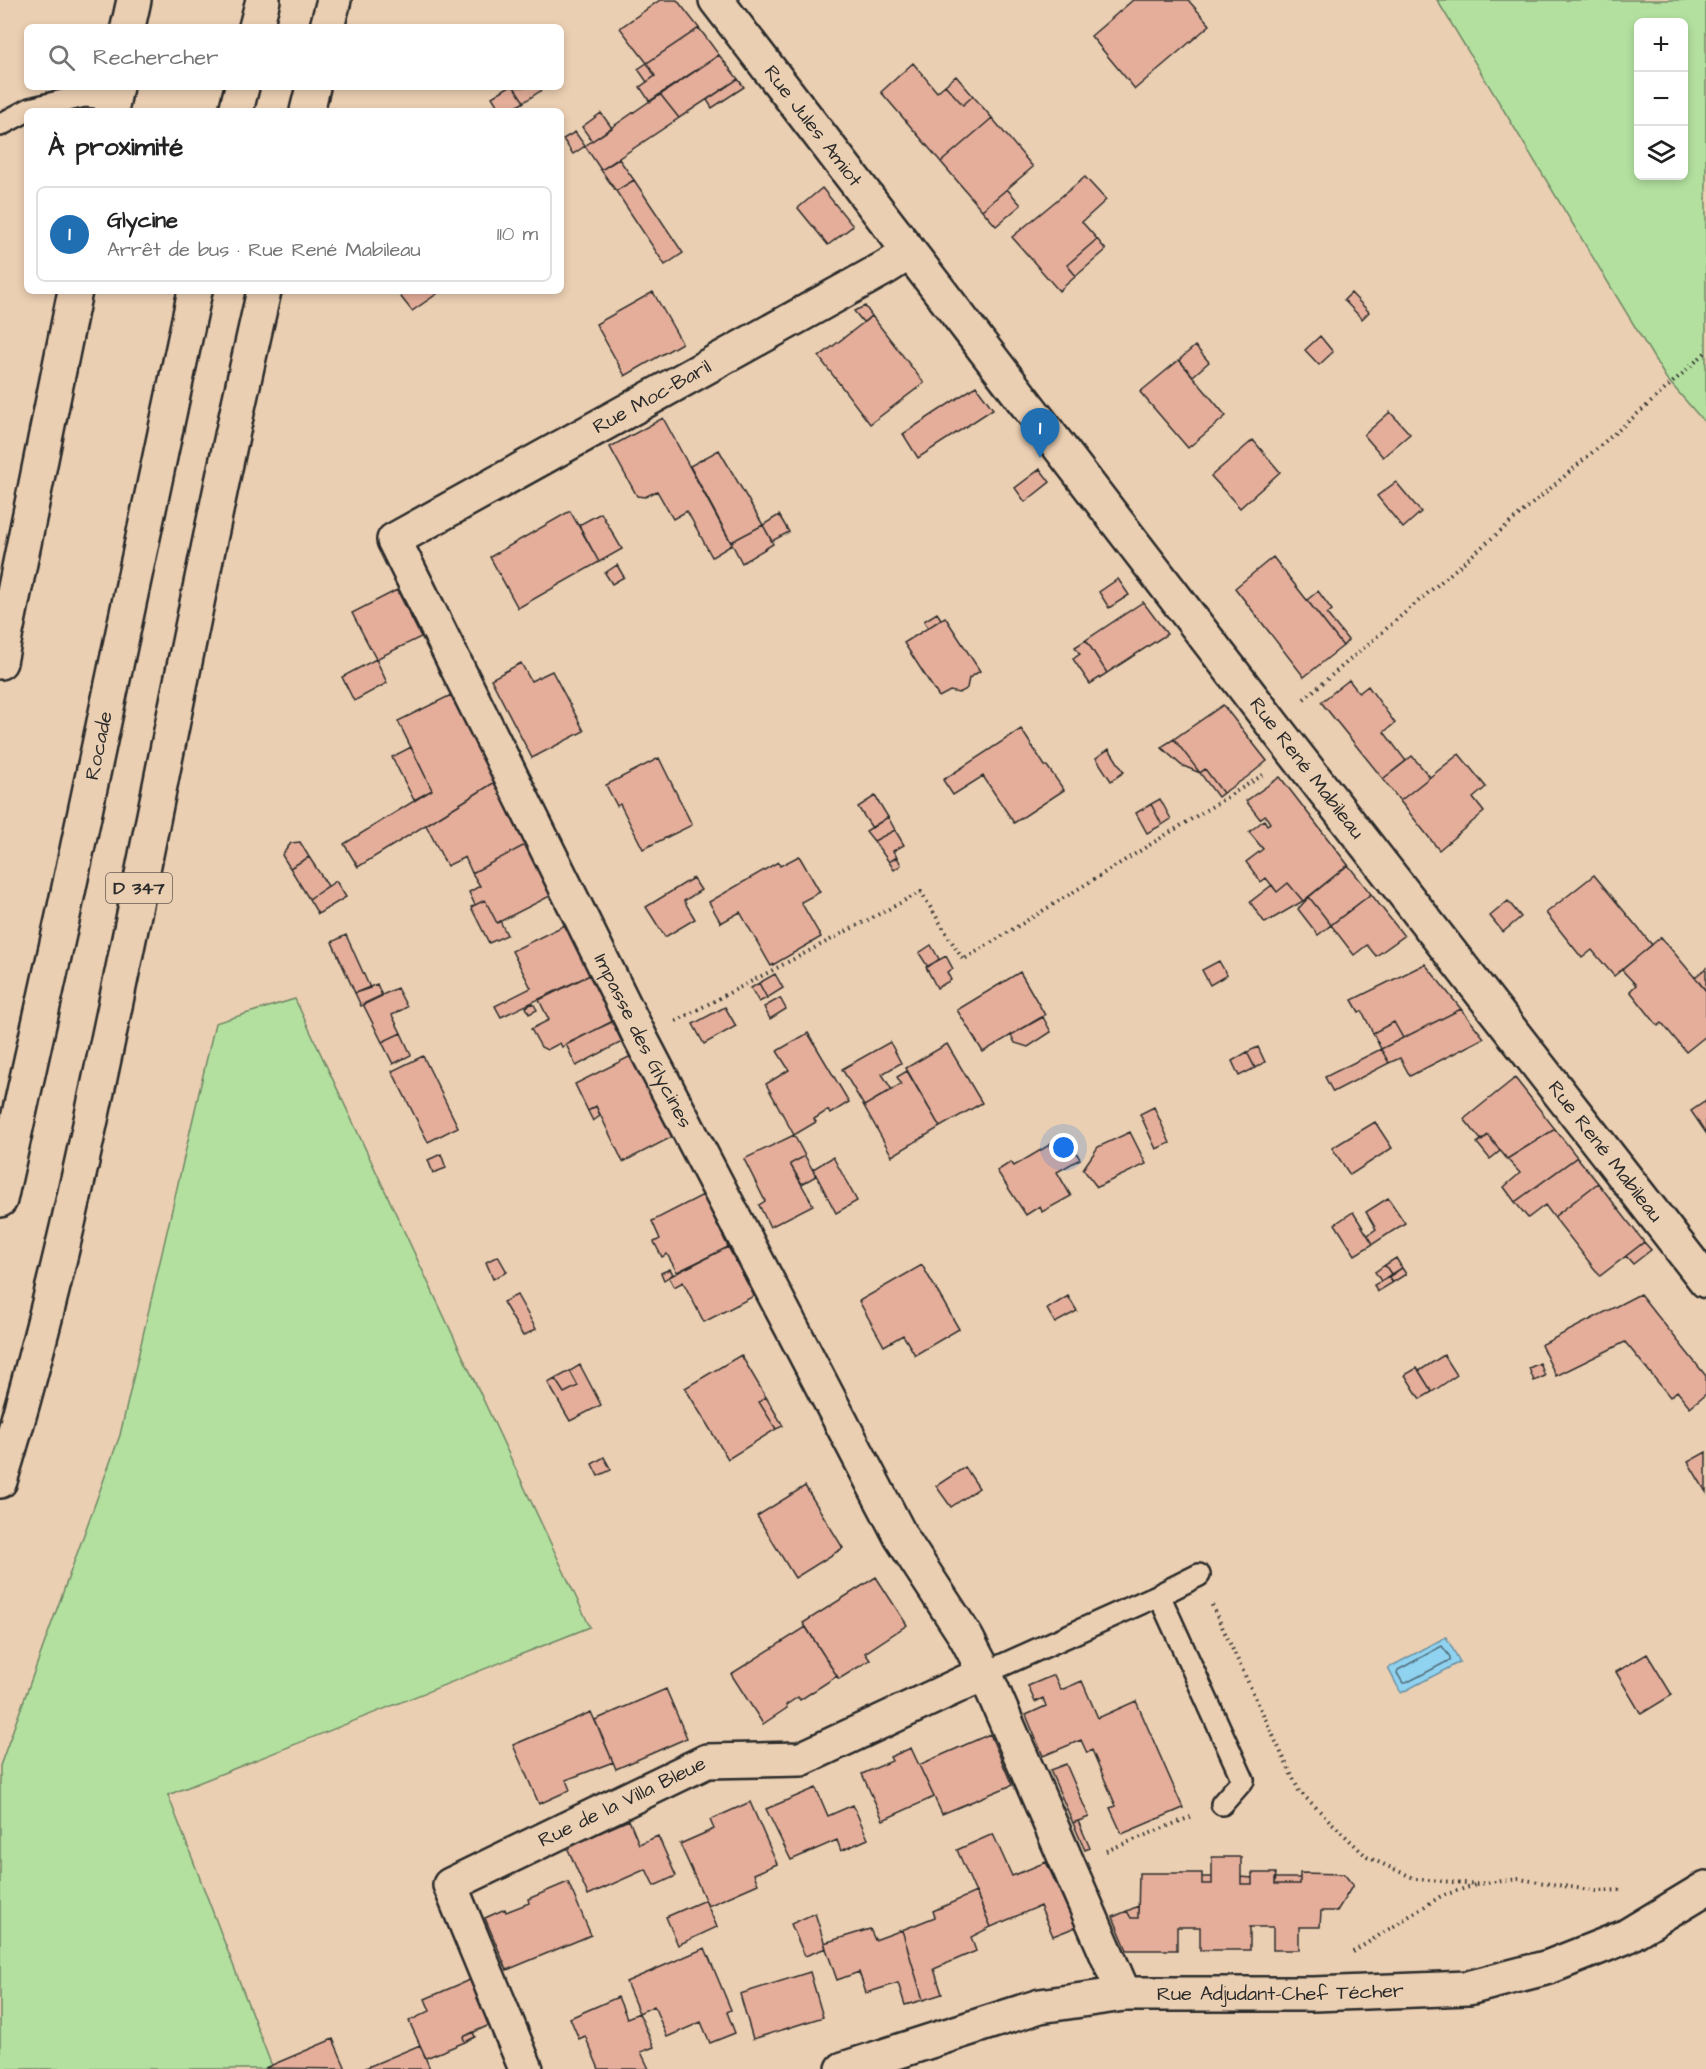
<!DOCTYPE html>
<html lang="fr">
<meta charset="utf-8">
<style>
body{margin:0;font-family:"Architects Daughter",sans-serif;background:#f6f6f6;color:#222}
.controls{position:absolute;right:18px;top:18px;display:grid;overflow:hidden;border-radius:9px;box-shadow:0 3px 9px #0003}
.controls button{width:54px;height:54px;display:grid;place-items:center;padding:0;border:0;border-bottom:2px solid #e0e0e0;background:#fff;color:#222;font:30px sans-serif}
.you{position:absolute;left:1064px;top:1148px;width:21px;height:21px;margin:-15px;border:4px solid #fff;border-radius:50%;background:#1a73e8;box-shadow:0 0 0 9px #1a73e833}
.badge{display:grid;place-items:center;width:39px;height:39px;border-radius:50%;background:#1f6fb2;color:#fff;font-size:20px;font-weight:700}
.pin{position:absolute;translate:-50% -50px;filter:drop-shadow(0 2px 3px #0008)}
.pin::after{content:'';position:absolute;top:32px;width:21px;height:18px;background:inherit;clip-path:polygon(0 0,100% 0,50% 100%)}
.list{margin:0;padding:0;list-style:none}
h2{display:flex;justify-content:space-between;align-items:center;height:78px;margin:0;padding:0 24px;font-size:26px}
h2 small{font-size:20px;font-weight:400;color:#767676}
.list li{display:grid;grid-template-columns:39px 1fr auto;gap:18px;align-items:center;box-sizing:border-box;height:96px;margin:0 12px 12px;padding:0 12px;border:2px solid #e0e0e0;border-radius:9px}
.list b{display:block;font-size:22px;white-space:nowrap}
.list p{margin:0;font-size:20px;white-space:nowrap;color:#767676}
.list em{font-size:20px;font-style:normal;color:#767676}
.icon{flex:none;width:33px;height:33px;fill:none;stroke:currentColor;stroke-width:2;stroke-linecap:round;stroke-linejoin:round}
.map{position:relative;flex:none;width:1706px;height:2069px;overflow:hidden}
.search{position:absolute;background:#fff;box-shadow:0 3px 9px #0003;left:24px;top:24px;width:540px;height:66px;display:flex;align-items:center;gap:15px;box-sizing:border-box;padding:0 21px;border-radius:9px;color:#767676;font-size:22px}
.panel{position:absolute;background:#fff;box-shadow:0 3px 9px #0003;left:24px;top:108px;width:540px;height:186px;border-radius:9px}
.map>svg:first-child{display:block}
</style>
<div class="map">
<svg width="1706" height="2069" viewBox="0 0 1706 2069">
<rect width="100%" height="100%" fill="#ebcfb2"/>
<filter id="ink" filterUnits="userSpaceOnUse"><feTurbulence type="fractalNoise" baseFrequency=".0167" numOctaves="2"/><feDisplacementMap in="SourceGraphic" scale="12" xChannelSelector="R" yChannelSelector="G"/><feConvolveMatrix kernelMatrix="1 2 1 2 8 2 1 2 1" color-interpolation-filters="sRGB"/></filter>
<g filter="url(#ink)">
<!-- green -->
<path fill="#b3e09f" stroke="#6f8665" stroke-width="1.5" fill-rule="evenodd" d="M1437,0H1706V424L1666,378ZM1638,22H1684V176H1638Z
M295,999L590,1627L168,1795L273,2069H0V1766L120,1435L215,1023Z"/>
<!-- water -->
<path fill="#90d3f1" stroke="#6890a2" stroke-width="1.5" d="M1446,1637L1460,1662L1401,1693L1388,1668Z"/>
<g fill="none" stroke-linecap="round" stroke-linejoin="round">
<!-- shore -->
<path stroke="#536e7a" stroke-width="1.5" d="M1442,1646L1450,1657V1660L1406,1683H1403L1397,1673L1398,1670Z"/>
</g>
<!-- building -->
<path fill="#e5ae9a" stroke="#2b2b2b" stroke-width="1.5" d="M660,0H677L699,28L647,63L620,28Z
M1133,0H1188L1210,25L1135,89L1091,36Z
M699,28L719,55L650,102L640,87L655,76L647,63Z
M719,55L738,79L679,118L660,94Z
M647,63L655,76L647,82L638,69Z
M913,63L937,92L945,85L963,105L973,96L992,118L941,162L881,92Z
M956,76L973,96L963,105L945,85Z
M738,79L744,87L712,108L707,100Z
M508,87H514L524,102L510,111H501L492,97Z
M514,87H546L524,102Z
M660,94L679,118L601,170L585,146Z
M601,113L612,128L592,141L582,127Z
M992,118L1033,167L982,210L941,162Z
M575,132L585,146L573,154L563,139Z
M619,159L634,180L616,191L601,170Z
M1085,177L1106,200L1082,222L1097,239L1067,265L1076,276L1059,291L1012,237Z
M634,180L683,253L665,265L616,191Z
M822,188L853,226L828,245L798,208Z
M1007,189L1021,205L996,226L982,210Z
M1097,239L1106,250L1076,276L1067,265Z
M402,291H441L412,311L401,297Z
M653,292L682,343L625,376L596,324Z
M1351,293L1369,312L1362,319L1344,300Z
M865,306L872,316L863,322L854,311Z
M872,316L924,383L870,424L819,357Z
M1320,336L1333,352L1319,365L1305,350Z
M1195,346L1209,362L1193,376L1179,360Z
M1179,360L1226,416L1188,448L1140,392Z
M976,386L993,409L918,458L903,434Z
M1390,412L1410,434L1383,457L1364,435Z
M663,418L732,545L712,557L687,511L673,519L657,491L645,497L637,496L610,447Z
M1253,440L1280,472L1240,508L1211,476Z
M719,450L763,525L731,542L690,466Z
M1040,469L1050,482L1025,502L1015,488Z
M1396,482L1421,512L1403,528L1377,496Z
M570,511L599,562L518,608L490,557Z
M601,513L622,549L599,562L579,525Z
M779,515L789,532L772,541L763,525Z
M763,525L773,544L742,563L731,542Z
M1273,557L1343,646L1304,677L1235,588Z
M617,565L624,577L612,584L605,573Z
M1118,579L1129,595L1109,608L1099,592Z
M397,590L421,637L376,659L352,613Z
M1318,591L1332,610L1327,614L1348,640L1343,646L1307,600Z
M1143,602L1167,634L1107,673L1086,640Z
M937,613L941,619L928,628L924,621Z
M945,617L980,671L969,678L967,688L965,690L959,693L950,691L939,697L904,643Z
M1086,640L1107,673L1090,684L1073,659L1080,654L1075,647Z
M376,659L387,683L354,701L342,677Z
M521,663L531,681L552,671L584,731L532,758L491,679Z
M1349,680L1359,693L1368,686L1395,723L1384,732L1406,761L1383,779L1321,702Z
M451,695L495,782L358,867L344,844L432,790L398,721Z
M1223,705L1267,761L1247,777L1223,793L1205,769L1200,773L1174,739Z
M1021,729L1045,766H1047L1064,790L1014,823L983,776L953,795L943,780Z
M1174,739L1200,773L1181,765L1161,747Z
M411,747L432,790L414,800L392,757Z
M1109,749L1124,772L1111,781L1096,758Z
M1459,754L1486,787L1473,798L1484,812L1439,850L1400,801Z
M1412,756L1430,777L1400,801L1383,779Z
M659,758L692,825L643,849L620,804L617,806L606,785Z
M1205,769L1223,793L1218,797L1200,773Z
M1280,777L1348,865L1303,901L1288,883L1277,892L1266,878L1261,882L1246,862L1263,849L1249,832L1264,820L1267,825L1270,823L1265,815L1260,819L1246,801Z
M495,782L527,844L472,873L465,857L447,866L426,825Z
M875,796L888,817L872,828L858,807Z
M1160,799L1171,819L1162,825L1151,804Z
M1151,804L1162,825L1147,833L1136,813Z
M888,817L895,830L874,841L866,831Z
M895,830L904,845L893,851L897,857L889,862L874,841Z
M300,842L309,857L290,868L282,855L291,843Z
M527,844L552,895L497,923L485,900L475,905L469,892L480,886L472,873Z
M799,856L820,892L801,902L821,937L771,966L740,912L721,923L709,902L778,862L780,866Z
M309,857L328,886L309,899L290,868Z
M897,857L901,865L894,870L889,862Z
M1348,865L1371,894L1331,925L1309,897Z
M1594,875L1652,945L1614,976L1592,950L1582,958L1546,913Z
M693,878L701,890L684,901L695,919L665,937L646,907Z
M336,881L346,897L318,914L309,899Z
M1288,883L1303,901L1265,923L1250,902L1272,885L1277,892Z
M1371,894L1404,936L1376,956L1367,945L1354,955L1331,925Z
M1309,897L1331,925L1318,935L1298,909Z
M485,900L497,923L500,921L507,935L489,943L471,907Z
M1508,901L1521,917L1503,932L1490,916Z
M567,924L592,974L501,1017L495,1006L531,988L512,951Z
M346,935L370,988L355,993L332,942Z
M1661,937L1706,991V1036L1686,1052L1662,1023L1658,1026L1630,991L1636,985L1622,970Z
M931,945L939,959L928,967L919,953Z
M946,956L953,969L947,972L951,980L937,988L926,967Z
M1219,961L1227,975L1210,985L1202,970Z
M1425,964L1461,1009L1403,1038L1394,1022L1373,1033L1362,1011L1359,1012L1352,1000Z
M1706,968V991L1695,977Z
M1020,972L1045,1015L983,1052L957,1010Z
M592,974L615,1020L562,1047L560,1043L547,1050L541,1047L531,1029L549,1020L539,1000Z
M775,974L783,988L767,998L759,983Z
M759,983L767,998L759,1002L751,988Z
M377,984L382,996L361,1006L355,993Z
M397,988L407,1007L392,1015L401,1033L382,1042L363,1004Z
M780,998L786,1009L770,1019L764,1007Z
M533,1003L537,1010L529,1014L526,1007Z
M725,1007L736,1026L704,1044L693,1024Z
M1461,1009L1484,1038L1410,1076L1400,1058L1389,1063L1381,1049Z
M1043,1017L1051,1032L1028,1047L1015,1043L1011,1035Z
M612,1022L622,1042L576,1066L566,1044Z
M1394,1022L1403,1038L1381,1049L1373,1033Z
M401,1033L411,1055L393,1064L382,1042Z
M808,1033L849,1102L830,1114L828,1110L814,1119L816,1122L794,1135L766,1084L789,1070L777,1051Z
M890,1042L901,1063L882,1074L892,1090L864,1106L842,1069Z
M947,1044L982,1103L940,1127L906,1068Z
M1258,1047L1265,1062L1255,1068L1247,1052Z
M1381,1049L1389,1063L1333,1092L1325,1077Z
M1247,1052L1255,1068L1239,1076L1232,1061Z
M633,1055L674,1136L623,1162L596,1106L588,1111L575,1084Z
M423,1056L458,1127L428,1142L392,1071Z
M907,1071L940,1127L892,1156L864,1106L901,1084L897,1077Z
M1515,1078L1555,1129L1507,1159L1488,1135L1482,1141L1464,1119Z
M1706,1101V1133L1691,1111Z
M596,1106L600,1116L593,1121L588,1111Z
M1154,1107L1170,1143L1156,1149L1140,1114Z
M1375,1122L1392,1148L1350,1175L1332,1148Z
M1555,1129L1577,1157L1515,1202L1504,1187L1520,1173L1507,1159Z
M1130,1132L1146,1164L1097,1187L1083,1169L1098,1147Z
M794,1135L805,1156L790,1164L813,1205L770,1227L759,1205L765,1201L744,1159Z
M1066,1135L1080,1159L1057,1172L1071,1196L1042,1212L1040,1206L1026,1215L997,1171L1011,1162L1014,1166Z
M1488,1135L1500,1151L1490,1159L1477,1143Z
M441,1154L446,1168L433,1173L428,1160Z
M805,1156L816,1176L802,1184L790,1164Z
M833,1157L857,1201L836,1213L813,1169Z
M1577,1157L1598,1183L1554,1217L1545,1205L1528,1218L1515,1202Z
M1598,1183L1644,1242L1600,1276L1554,1217Z
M703,1195L728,1247L677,1272L667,1254L662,1257L654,1242L660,1239L652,1221Z
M1388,1198L1405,1223L1373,1244L1368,1235L1376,1229L1366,1212Z
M1353,1212L1373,1244L1355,1255L1335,1224Z
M1644,1242L1651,1250L1633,1264L1626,1256Z
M728,1247L754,1296L704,1322L683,1282L674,1287L669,1277Z
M498,1256L507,1272L493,1279L486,1262Z
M1396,1258L1402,1268L1391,1274L1385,1265Z
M922,1265L959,1329L915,1355L903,1335L884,1346L859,1301Z
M1385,1265L1391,1274L1381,1281L1375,1272Z
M1402,1268L1406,1274L1392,1283L1389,1277Z
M670,1269L673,1274L664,1280L661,1273Z
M1389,1277L1392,1283L1377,1292L1374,1285Z
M1640,1294L1706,1376V1394L1690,1407L1677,1391L1670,1397L1625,1342L1556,1376L1541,1345Z
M517,1295L536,1329L523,1336L503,1302Z
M1068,1296L1077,1311L1055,1323L1047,1309Z
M741,1355L766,1397L759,1402L776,1429L728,1459L685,1388Z
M1444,1355L1457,1375L1432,1392L1419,1371Z
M1540,1363L1545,1376L1534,1381L1529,1368Z
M580,1365L601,1405L570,1421L548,1383L555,1379L564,1393L578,1386L570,1371Z
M1417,1368L1432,1392L1420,1399L1405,1375Z
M570,1371L578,1386L564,1393L555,1379Z
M766,1397L783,1426L776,1429L759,1402Z
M1706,1452V1492L1688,1462Z
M604,1457L611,1470L598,1476L592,1464Z
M965,1467L979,1488L951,1507L936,1486Z
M805,1486L843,1548L795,1578L757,1516Z
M876,1577L907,1625L865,1653L870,1660L839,1679L803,1623Z
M806,1627L837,1676L800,1700L798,1697L786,1705L787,1708L763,1724L731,1674Z
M1647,1654L1672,1695L1641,1714L1616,1672Z
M1054,1675L1061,1690L1082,1681L1098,1718L1136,1701L1183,1808L1122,1834L1110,1808L1116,1806L1092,1750L1087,1753L1081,1740L1043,1756L1026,1715L1046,1706L1043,1698L1035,1702L1028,1686Z
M666,1689L687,1738L616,1769L595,1720Z
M591,1712L613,1762L566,1780L570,1790L539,1804L513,1745Z
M990,1734L1012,1785L942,1814L919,1765Z
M911,1748L934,1797L883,1820L862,1774L892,1761L890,1757Z
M1066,1764L1089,1817L1073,1823L1050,1770Z
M816,1788L828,1816L853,1805L868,1839L841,1851L837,1840L791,1860L766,1809Z
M750,1802L777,1864L754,1874L758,1884L708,1906L680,1844L714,1829L710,1820Z
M629,1820L639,1844L658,1836L676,1876L654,1886L646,1869L588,1895L567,1847Z
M1078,1821L1090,1848L1085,1850L1073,1823Z
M993,1834L1012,1876L1046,1862L1076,1927L1053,1936L1040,1906L991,1927L957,1850Z
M1212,1857H1241V1884H1252V1873H1276L1275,1884H1300V1873L1344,1874L1353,1885L1337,1911H1321L1320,1927H1299V1950H1273V1927H1250V1950H1200V1927H1177V1950H1127L1113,1917L1127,1911L1131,1918H1138L1139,1873H1202V1884H1212Z
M1202,1877H1212V1884H1202Z
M1241,1877L1252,1878V1884H1241Z
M1275,1878H1300V1884H1275Z
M568,1882L591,1935L507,1970L485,1918L505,1909L506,1912L529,1903L528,1899Z
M976,1892L991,1927L971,1937L976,1951L934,1969L942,1994L923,2000L902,1930L935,1917L933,1911Z
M705,1900L717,1927L678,1945L666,1917Z
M1138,1906V1918H1131L1127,1911Z
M815,1913L826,1948L805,1956L791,1924Z
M870,1929L875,1940L902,1930L923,2000L905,2005L898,1983L866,1993L859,1972L837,1980L824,1943Z
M705,1948L731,2010L727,2012L735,2033L710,2043L701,2022L667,2037L654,2006L639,2013L626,1982Z
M810,1972L823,2017L753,2039L740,1994Z
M474,1978L494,2023L463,2037L465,2042L426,2058L409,2021L430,2011L425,1999Z
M618,1997L627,2018L639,2013L654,2047L641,2052L649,2069H599L585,2036L579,2039L570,2018Z
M473,2032L475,2037L465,2042L463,2037Z
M333,2039L346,2069L265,2068Z
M420,2045L430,2069H363Z"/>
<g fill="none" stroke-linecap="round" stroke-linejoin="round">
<!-- lane casing -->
<g stroke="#2b2b2b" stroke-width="26">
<path id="lane" d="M0,125L30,109L84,96L113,98
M1159,1595L1199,1575
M985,1673L1159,1595L1243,1780L1222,1804"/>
</g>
<!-- street casing -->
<g stroke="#2b2b2b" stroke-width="38">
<g id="street">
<path d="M128,27L134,0"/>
<path d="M111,111L116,87"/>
<path id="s1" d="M909,253L885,268L394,540L641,1039L901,1537L966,1637L985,1673L1124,1994"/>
<path d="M0,662L75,291"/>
<path id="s2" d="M526,2069L450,1885L707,1761L801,1759L985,1673"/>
<path id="s3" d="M843,2069L1040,2006L1124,1994H1314L1468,1988L1549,1967L1625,1937L1706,1888"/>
</g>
</g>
<!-- secondary casing -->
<g stroke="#2b2b2b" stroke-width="38">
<g id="secondary">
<path id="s4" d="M716,0L1273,725L1706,1281"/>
</g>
</g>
<!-- highway casing -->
<g stroke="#2b2b2b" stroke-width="38">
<g id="highway">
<path d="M256,27L263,0"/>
<path d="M327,27L334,0"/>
<path d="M236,111L242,87"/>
<path d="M307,111L313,87"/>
<path id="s5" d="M0,1200L63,916L195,291"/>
<path d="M0,1481C52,1311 88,1137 124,963C170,739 213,514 264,291"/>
</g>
</g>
<!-- path -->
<path stroke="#2b2b2b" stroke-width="4" stroke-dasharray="1.5 4.5" stroke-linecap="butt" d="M1304,699L1650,403L1706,352
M676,1021L921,892L963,960L1263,775
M1212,1605L1299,1791L1367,1857L1416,1879L1478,1884L1519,1879L1596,1891L1623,1890
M1106,1851L1193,1816
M1353,1952L1441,1896L1475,1885"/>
<!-- lane -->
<use href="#lane" stroke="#ebcfb2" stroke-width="21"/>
<!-- street -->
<use href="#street" stroke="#ebcfb2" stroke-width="33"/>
<!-- secondary -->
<use href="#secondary" stroke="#ebcfb2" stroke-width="33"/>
<!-- highway -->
<use href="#highway" stroke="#ebcfb2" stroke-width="33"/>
</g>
</g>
<g text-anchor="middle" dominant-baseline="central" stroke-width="4.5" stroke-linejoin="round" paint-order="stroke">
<!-- shield labels -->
<rect fill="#ebcfb2" stroke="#655c54" stroke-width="1.5" x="106" y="873" width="66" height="30" rx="4.5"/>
<g font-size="18" font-weight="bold" fill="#2b2b2b">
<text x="139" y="888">D 347</text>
</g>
<!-- street labels -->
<g font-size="20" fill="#2b2b2b" stroke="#ebcfb2">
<text stroke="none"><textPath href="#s4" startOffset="159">Rue Jules Amiot</textPath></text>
<text transform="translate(652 397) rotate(-29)">Rue Moc-Baril</text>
<text stroke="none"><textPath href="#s5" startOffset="465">Rocade</textPath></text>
<text stroke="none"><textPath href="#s4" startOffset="969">Rue René Mabileau</textPath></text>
<text stroke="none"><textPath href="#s1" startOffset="1149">Impasse des Glycines</textPath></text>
<text stroke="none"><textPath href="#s4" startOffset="1455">Rue René Mabileau</textPath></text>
<text stroke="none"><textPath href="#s2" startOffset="390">Rue de la Villa Bleue</textPath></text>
<text stroke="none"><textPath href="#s3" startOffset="448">Rue Adjudant-Chef Técher</textPath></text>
</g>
</g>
</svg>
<div class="controls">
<button>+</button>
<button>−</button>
<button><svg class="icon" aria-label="layers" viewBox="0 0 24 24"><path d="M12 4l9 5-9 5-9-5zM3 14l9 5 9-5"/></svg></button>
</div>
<div class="you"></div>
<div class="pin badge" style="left:1040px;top:458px">1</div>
<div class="search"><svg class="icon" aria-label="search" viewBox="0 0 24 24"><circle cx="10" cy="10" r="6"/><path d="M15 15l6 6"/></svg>Rechercher</div>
<section class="panel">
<h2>À proximité<small></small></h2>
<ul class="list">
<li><span class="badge">1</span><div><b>Glycine</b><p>Arrêt de bus · Rue René Mabileau</p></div><em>110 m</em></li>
</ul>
</section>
</div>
